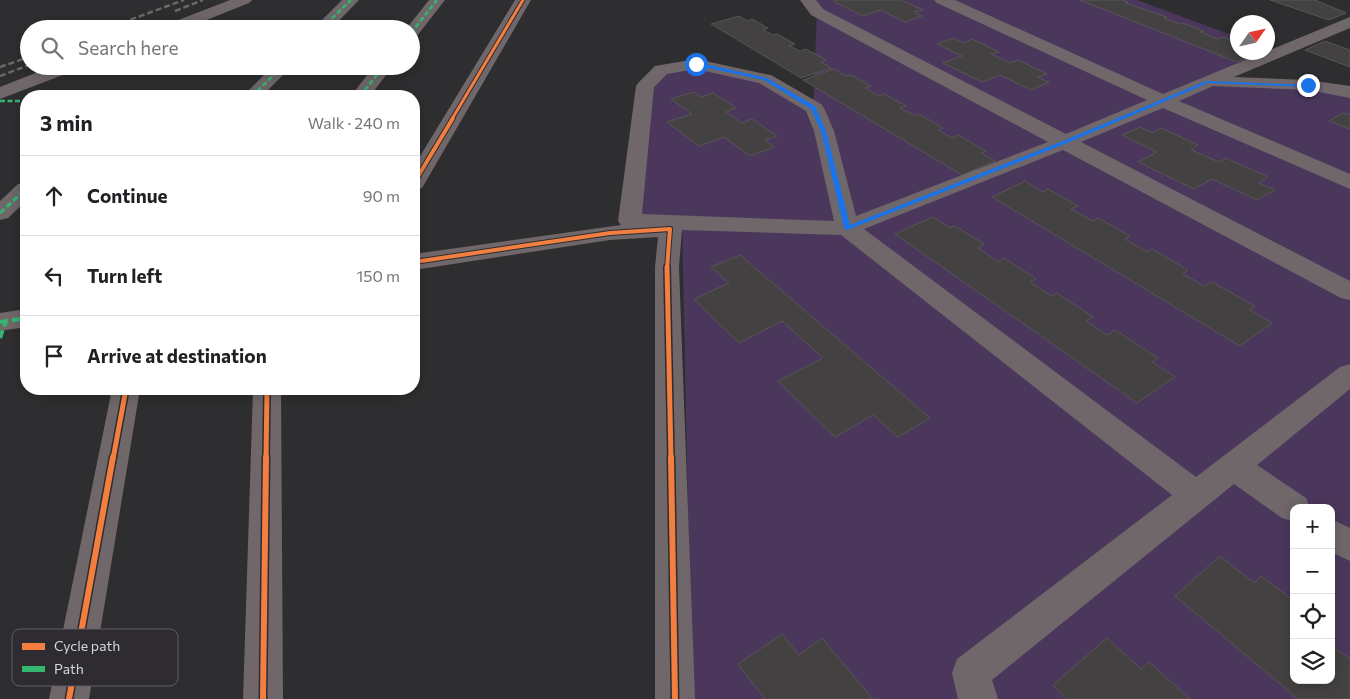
<!DOCTYPE html>
<meta charset="utf-8">
<style>
body{margin:0;font-family:Commissioner,sans-serif;background:#f2f2f2;color:#202124}
.controls{position:absolute;right:15px;bottom:15px;display:grid;overflow:hidden;border-radius:10px;box-shadow:0 2px 12px #0003}
.controls button{width:45px;height:45px;display:grid;place-items:center;padding:0;border:0;border-bottom:1px solid #e0e0e0;background:#fff;color:#202124;font:25px sans-serif}
.compass{position:absolute;left:1230px;top:15px;width:45px;height:45px;border-radius:50%;background:#fff;box-shadow:0 2px 12px #0003;rotate:56deg}
.stop{position:absolute;width:15px;height:15px;margin:-11px;border:4px solid #1a73e8;border-radius:50%;background:#fff}
.stop.end{background:#1a73e8;border-color:#fff;box-shadow:0 1px 5px #0008}
.list{margin:0;padding:0;list-style:none}
h2{display:flex;justify-content:space-between;align-items:center;height:65px;margin:0;padding:0 20px;font-size:21px}
h2 small{font-size:16px;font-weight:400;color:#757577}
.list li{display:grid;grid-template-columns:32px 1fr auto;gap:15px;align-items:center;box-sizing:border-box;height:80px;padding:0 20px;border-top:1px solid #e0e0e0}
.list b{display:block;font-size:19px;white-space:nowrap}
.list em{font-size:16px;font-style:normal;color:#757577}
.icon{flex:none;width:28px;height:28px;fill:none;stroke:currentColor;stroke-width:2;stroke-linecap:round;stroke-linejoin:round}
.map{position:relative;flex:none;width:1350px;height:699px;overflow:hidden}
.search{position:absolute;background:#fff;box-shadow:0 2px 12px #0003;left:20px;top:20px;width:400px;height:55px;display:flex;align-items:center;gap:12px;box-sizing:border-box;padding:0 18px;border-radius:28px;color:#757577;font-size:19px}
.panel{position:absolute;background:#fff;box-shadow:0 2px 12px #0003;left:20px;top:90px;width:400px;height:305px;border-radius:20px}
.map>svg:first-child{display:block}
</style>
<div class="map">
<svg width="1350" height="699" viewBox="0 0 1350 699">
<rect width="100%" height="100%" fill="#2e2d2f"/>
<!-- green -->
<path fill="#4b375c" fill-rule="evenodd" d="M808,0H1137L1237,37L1238,52H1268V48L1279,52L1209,81L1350,92V699H692L682,223L630,221L645,86L661,70L696,64L765,79L813,107L817,12ZM1294,508H1331V680H1294Z"/>
<!-- building -->
<path fill="#434142" stroke="#575656" d="M837,0H901L923,10L914,12L922,16L905,22L881,10L863,16L833,1Z
M1080,0H1122L1128,2L1125,3L1167,17L1164,18L1179,24L1183,23L1204,31L1200,32L1218,39L1223,37L1238,43V52L1257,53L1237,62Z
M1270,0H1315L1346,13L1329,20Z
M739,16L747,21L752,19L768,28L763,30L773,35L777,34L795,44L789,46L800,51L806,49L826,60L821,62L831,68L801,78L711,24Z
M954,38L963,43L972,39L999,52L991,54L1010,63L1018,60L1047,74L1038,77L1049,82L1031,90L1000,75L982,82L943,63L962,56L937,44Z
M1325,41L1350,50V67L1305,50Z
M834,69L846,76L851,75L871,86L865,88L879,96L884,94L906,106L900,108L915,116L919,114L943,128L938,130L952,138L958,135L986,151L981,153L995,161L962,175L803,80Z
M694,92L701,97L713,93L736,108L726,112L742,123L752,119L777,136L765,140L774,147L750,156L724,137L699,146L667,122L692,114L671,99Z
M1343,113L1350,115V129L1329,121Z
M1140,127L1152,133L1161,128L1198,145L1191,150L1219,162L1226,158L1268,177L1259,183L1275,190L1257,200L1212,179L1194,189L1138,162L1157,152L1122,135Z
M1025,181L1043,192L1048,189L1078,206L1071,209L1093,221L1098,218L1130,236L1125,239L1147,252L1152,249L1188,270L1183,274L1204,286L1212,282L1255,306L1250,310L1272,323L1240,346L992,197Z
M933,217L950,228L955,226L984,244L978,248L998,262L1004,258L1036,279L1030,282L1051,296L1057,293L1093,317L1086,321L1107,335L1115,330L1158,358L1152,362L1175,377L1137,403L895,234Z
M740,255L930,418L898,437L873,415L835,437L778,381L823,358L782,321L739,343L694,299L729,283L711,267Z
M1220,556L1254,583L1261,576L1294,601V680H1331V645L1350,659V699H1298L1175,596Z
M782,634L799,655L822,638L873,699H765L738,664Z
M1107,638L1141,669L1149,662L1190,699H1066L1053,685Z"/>
<g fill="none" stroke-linecap="round" stroke-linejoin="round">
<!-- minor -->
<path fill="#6f676a" fill-rule="evenodd" d="M230,0H252L249,3L184,29H161L163,26Z
M342,0H359L331,29H313Z
M429,0H445L417,36L411,38V29H406Z
M515,0H531L425,183L422,188L414,189V166Z
M800,0H816L823,9L1066,134L1147,100L937,3L934,0H955L1163,94L1350,17V28L1234,77L1308,80L1350,86V98L1308,90L1213,86L1179,101L1350,174V189L1163,108L1081,142L1350,281V300L1341,298L1063,150L864,229L1196,477L1340,367L1350,364V389L1257,465L1306,498L1310,508H1294V522L1282,518L1234,484L992,680L998,699H958L952,673L957,659L1172,495L841,235L682,230L679,267L695,699H655V267L658,237L610,240L414,270V254L621,225L618,221L636,86L639,82L655,66L696,59L765,74L771,75L821,104L824,108L834,131L856,216L1048,142L811,15ZM696,69L759,83L806,111L814,131L834,221L642,214L654,87L667,74Z
M53,66H79L76,70L0,99V87Z
M273,66H292L262,96H243Z
M374,66H393L370,96H351Z
M26,182V201L8,218L0,220V201L18,184Z
M26,309V327L0,331V313Z
M112,389H140L89,699H49Z
M253,389H281L283,699H243Z
M1331,519L1350,528V561L1331,552Z"/>
<!-- rail -->
<path stroke="#6a6869" stroke-width="2.5" stroke-dasharray="6 3" stroke-linecap="butt" d="M175,11L203,0
M105,29L184,0
M0,67L29,57
M0,76L29,65"/>
<!-- quiet-far2 -->
<path stroke="#33b770" stroke-width="2.5" stroke-dasharray="5 2.5" stroke-linecap="butt" d="M321,29L351,0
M411,33L437,0
M252,96L283,66
M360,96L384,66
M0,101H26"/>
<!-- quiet-far1 -->
<path stroke="#33b770" stroke-width="3" stroke-dasharray="6 3" stroke-linecap="butt" d="M0,213L26,189"/>
<!-- quiet -->
<path stroke="#33b770" stroke-width="4" stroke-dasharray="8 4" stroke-linecap="butt" d="M0,322L26,318
M0,338L6,321"/>
<!-- cycleway-far3 casing -->
<g stroke="#2e2c30" stroke-width="5">
<path id="cycleway-far3" d="M452,119L523,0"/>
</g>
<!-- cycleway-far2 casing -->
<g stroke="#2e2c30" stroke-width="6">
<path id="cycleway-far2" d="M414,183L453,118
M414,262L610,233L670,229L667,269"/>
</g>
<!-- cycleway-far1 casing -->
<g stroke="#2e2c30" stroke-width="8">
<path id="cycleway-far1" d="M667,267L671,459
M113,459L126,389
M266,459L267,389"/>
</g>
<!-- cycleway casing -->
<g stroke="#2e2c30" stroke-width="9">
<path id="cycleway" d="M671,457L675,699
M69,699L113,457
M263,699L266,457"/>
</g>
<!-- cycleway-far3 -->
<use href="#cycleway-far3" stroke="#f27e40" stroke-width="3"/>
<!-- cycleway-far2 -->
<use href="#cycleway-far2" stroke="#f27e40" stroke-width="4"/>
<!-- cycleway-far1 -->
<use href="#cycleway-far1" stroke="#f27e40" stroke-width="5"/>
<!-- cycleway -->
<use href="#cycleway" stroke="#f27e40" stroke-width="6"/>
</g>
<!-- route -->
<path fill="#1a73e8" d="M696,62L767,78L815,106L826,131L850,225L1063,141L1206,81L1311,85L1308,87L1208,83L1067,143L847,230L844,228L821,131L811,109L764,80L694,65Z"/>
<!-- legend -->
<rect x="12" y="629" width="166" height="57" rx="8" fill="#2e2c30" stroke="#615f63" stroke-width="1"/>
<rect x="22" y="643" width="23" height="7" fill="#f27e40"/>
<rect x="22" y="666" width="23" height="6" fill="#33b770"/>
<g font-size="14" fill="#d7d6d9">
<text x="54" y="651">Cycle path</text>
<text x="54" y="674">Path</text>
</g>
</svg>
<div class="controls">
<button>+</button>
<button>−</button>
<button><svg class="icon" aria-label="locate" viewBox="0 0 24 24"><circle cx="12" cy="12" r="6"/><path d="M12 2v4M12 18v4M2 12h4M18 12h4"/></svg></button>
<button><svg class="icon" aria-label="layers" viewBox="0 0 24 24"><path d="M12 4l9 5-9 5-9-5zM3 14l9 5 9-5"/></svg></button>
</div>
<svg class="compass" viewBox="-18 -18 36 36"><path d="M0-13l5 13h-10z" fill="#e53935"/><path d="M0 13l5-13h-10z" fill="#757577"/></svg>
<div class="stop" style="left:696px;top:64px"></div>
<div class="stop end" style="left:1308px;top:85px"></div>
<div class="search"><svg class="icon" aria-label="search" viewBox="0 0 24 24"><circle cx="10" cy="10" r="6"/><path d="M15 15l6 6"/></svg>Search here</div>
<section class="panel">
<h2>3 min<small>Walk · 240 m</small></h2>
<ul class="list">
<li><svg class="icon" aria-label="ahead" viewBox="0 0 24 24"><path d="M12 20V5M6 11l6-6 6 6"/></svg><div><b>Continue</b></div><em>90 m</em></li>
<li><svg class="icon" aria-label="left" viewBox="0 0 24 24"><path d="M17 20v-9H6M10 6l-5 5 5 5"/></svg><div><b>Turn left</b></div><em>150 m</em></li>
<li><svg class="icon" aria-label="arrive" viewBox="0 0 24 24"><path d="M6 21V4h12l-3 4 3 4H6"/></svg><div><b>Arrive at destination</b></div></li>
</ul>
</section>
</div>
